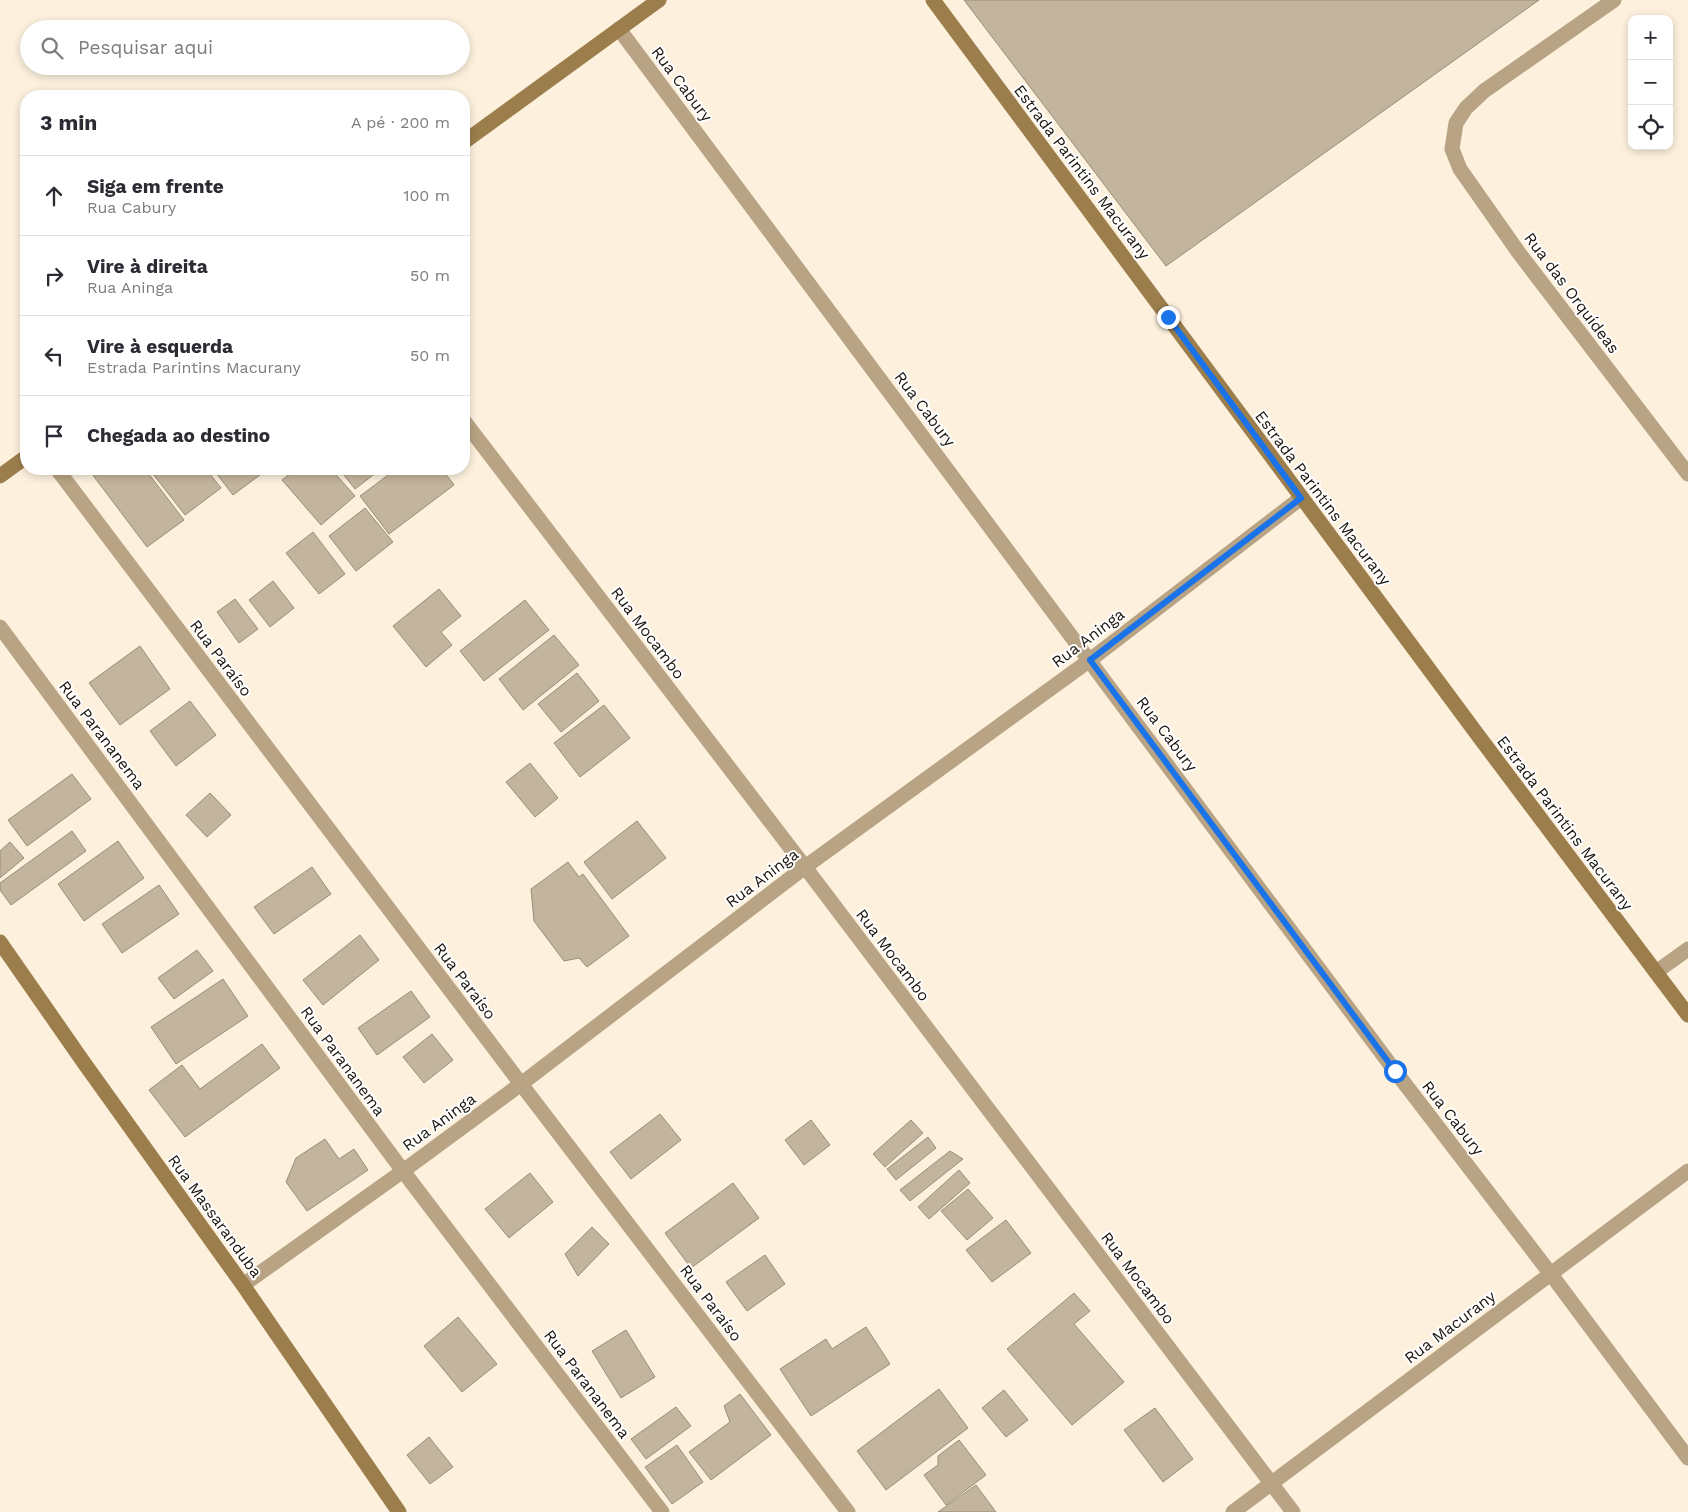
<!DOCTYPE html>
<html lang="pt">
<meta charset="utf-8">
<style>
body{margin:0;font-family:"Work Sans",sans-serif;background:#f2f2f3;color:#2b2b33}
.controls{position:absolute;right:15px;top:15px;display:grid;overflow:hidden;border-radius:10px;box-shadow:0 2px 8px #0003}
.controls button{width:45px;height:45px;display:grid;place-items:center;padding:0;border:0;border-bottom:1px solid #e1e1e2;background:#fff;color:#2b2b33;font:25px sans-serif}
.stop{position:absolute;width:15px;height:15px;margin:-11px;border:4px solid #1a73e8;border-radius:50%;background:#fff}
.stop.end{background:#1a73e8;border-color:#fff;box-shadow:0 1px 5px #0008}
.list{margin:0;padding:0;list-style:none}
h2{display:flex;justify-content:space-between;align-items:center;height:65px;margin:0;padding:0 20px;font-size:21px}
h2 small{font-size:16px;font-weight:400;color:#7c7c81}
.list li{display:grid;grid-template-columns:32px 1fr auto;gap:15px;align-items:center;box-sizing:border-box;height:80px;padding:0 20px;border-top:1px solid #e1e1e2}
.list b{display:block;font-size:19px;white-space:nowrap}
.list p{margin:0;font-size:16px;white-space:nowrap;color:#7c7c81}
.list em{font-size:16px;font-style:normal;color:#7c7c81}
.icon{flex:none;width:28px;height:28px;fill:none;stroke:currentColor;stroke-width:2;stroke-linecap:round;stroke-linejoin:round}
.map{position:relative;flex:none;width:1688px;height:1512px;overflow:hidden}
.search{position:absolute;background:#fff;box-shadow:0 2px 8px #0003;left:20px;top:20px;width:450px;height:55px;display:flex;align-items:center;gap:12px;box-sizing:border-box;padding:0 18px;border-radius:28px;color:#7c7c81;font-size:19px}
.panel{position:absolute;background:#fff;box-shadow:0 2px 8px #0003;left:20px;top:90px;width:450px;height:385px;border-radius:20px}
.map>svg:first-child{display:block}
</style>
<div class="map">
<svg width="1688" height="1512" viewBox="0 0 1688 1512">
<rect width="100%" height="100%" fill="#fdf0dd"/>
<!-- building -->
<path fill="#c3b49d" stroke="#9b8d77" d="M964,0H1539L1166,266Z
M91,469H145L184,520L147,547L89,470Z
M149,469H206L221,488L185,515Z
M213,469H268L233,495Z
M296,469H331L355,496L321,525L282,480Z
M339,469H381L355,489Z
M396,469H442L454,485L389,534L360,496Z
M365,508L393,542L356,571L329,536Z
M313,532L345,574L319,594L286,553Z
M273,581L294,608L270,627L249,600Z
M439,589L461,616L441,632L452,645L426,667L393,626Z
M235,599L258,629L239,643L217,612Z
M525,600L549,630L484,681L460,651Z
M554,635L579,665L523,710L499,679Z
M140,646L170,689L120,725L89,683Z
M577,673L599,701L561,732L538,704Z
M190,701L216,735L176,766L150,731Z
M604,705L630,738L580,777L554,743Z
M530,763L558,798L535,817L506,782Z
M72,774L91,799L27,846L8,820Z
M210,793L231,815L207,837L186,815Z
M637,821L666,858L612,899L584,862Z
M72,831L86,851L11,905L0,890V883Z
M118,841L144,878L84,921L58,884Z
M10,842L24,858L0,878V851Z
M568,862L579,877L583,874L629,936L587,967L579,958L564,961L534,921L531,889Z
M312,867L331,894L274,934L254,907Z
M159,885L179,914L122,953L102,924Z
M360,935L379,960L323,1005L303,980Z
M197,950L213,971L174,999L158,978Z
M223,979L248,1016L176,1064L151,1027Z
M411,991L430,1017L377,1055L358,1028Z
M432,1034L453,1060L424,1083L403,1057Z
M262,1044L280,1068L185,1137L149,1090L182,1065L200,1089Z
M660,1114L681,1140L631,1179L610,1152Z
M811,1120L830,1145L804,1165L785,1140Z
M911,1120L923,1133L885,1167L873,1154Z
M928,1137L936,1148L896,1180L887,1169Z
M325,1139L339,1159L354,1149L368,1170L307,1211L286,1182L296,1158Z
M950,1151L963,1159L910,1201L900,1190Z
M959,1170L970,1183L929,1219L918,1207Z
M530,1173L553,1202L509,1238L485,1209Z
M733,1183L759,1218L691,1268L665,1233Z
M968,1189L993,1218L967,1240L941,1211Z
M1006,1220L1031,1253L992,1282L966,1250Z
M592,1227L609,1244L578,1276L565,1254Z
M765,1255L785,1284L747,1311L726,1282Z
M1074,1293L1090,1311L1074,1324L1124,1382L1072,1425L1007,1349Z
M458,1317L497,1364L462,1392L424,1346Z
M866,1327L890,1364L811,1416L780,1369L826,1339L832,1349Z
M626,1330L655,1377L621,1398L592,1351Z
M939,1389L968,1428L886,1490L857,1451Z
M1004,1390L1028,1420L1006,1437L982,1408Z
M740,1394L771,1435L711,1480L689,1452L730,1422L724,1406Z
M676,1407L691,1426L646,1459L631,1439Z
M1155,1408L1193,1459L1163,1482L1124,1430Z
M429,1437L453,1467L430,1484L407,1455Z
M959,1440L986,1475L946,1505L924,1475L938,1465V1456Z
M677,1445L703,1482L672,1504L645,1467Z
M976,1485L996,1512H938Z"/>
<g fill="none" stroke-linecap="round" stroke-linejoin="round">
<!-- street -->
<path stroke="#b8a484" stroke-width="15" d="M1614,0L1484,91L1466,108L1456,123L1452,149L1460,169L1519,253L1688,474
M619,29L1395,1071L1550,1273L1688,1458
M464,421L805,867L1293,1512
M57,469L521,1084L848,1512
M0,627L403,1171L662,1512
M1656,972L1688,949
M243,1285L403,1171L521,1084L805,867L1090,660L1301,498
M1233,1512L1688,1171"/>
<!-- secondary -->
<path stroke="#9c7e4d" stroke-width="15" d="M933,0L1480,738L1688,1015
M464,142L659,0
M0,476L26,457
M0,942L82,1060L243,1285L399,1512"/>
</g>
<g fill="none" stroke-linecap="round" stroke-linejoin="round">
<!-- route -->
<path stroke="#1a73e8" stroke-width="6" d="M1168,317L1301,498L1090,660L1395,1071"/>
</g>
<g text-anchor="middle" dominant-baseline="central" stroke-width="4" stroke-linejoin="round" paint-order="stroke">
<!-- street labels -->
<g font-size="16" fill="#19140b" stroke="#fff">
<text transform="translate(682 84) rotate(53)">Rua Cabury</text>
<text transform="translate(1082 172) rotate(53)">Estrada Parintins Macurany</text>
<text transform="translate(1572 293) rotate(53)">Rua das Orquídeas</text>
<text transform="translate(925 409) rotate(53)">Rua Cabury</text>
<text transform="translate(1323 498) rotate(53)">Estrada Parintins Macurany</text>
<text transform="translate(648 633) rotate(53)">Rua Mocambo</text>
<text transform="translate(1088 638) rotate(-37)">Rua Aninga</text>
<text transform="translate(221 658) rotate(53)">Rua Paraíso</text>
<text transform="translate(1167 734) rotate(53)">Rua Cabury</text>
<text transform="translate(102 735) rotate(53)">Rua Parananema</text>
<text transform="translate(1565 823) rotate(53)">Estrada Parintins Macurany</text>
<text transform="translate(762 878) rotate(-37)">Rua Aninga</text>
<text transform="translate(893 955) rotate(53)">Rua Mocambo</text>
<text transform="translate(465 981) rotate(53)">Rua Paraíso</text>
<text transform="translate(343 1061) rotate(54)">Rua Parananema</text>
<text transform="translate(1453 1118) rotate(52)">Rua Cabury</text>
<text transform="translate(439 1122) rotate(-36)">Rua Aninga</text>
<text transform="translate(215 1216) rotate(54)">Rua Massaranduba</text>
<text transform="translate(1138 1278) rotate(53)">Rua Mocambo</text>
<text transform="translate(711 1303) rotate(53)">Rua Paraíso</text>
<text transform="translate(1450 1327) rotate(-37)">Rua Macurany</text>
<text transform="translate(587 1384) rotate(53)">Rua Parananema</text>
</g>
</g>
</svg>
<div class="controls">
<button>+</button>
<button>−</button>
<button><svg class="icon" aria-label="locate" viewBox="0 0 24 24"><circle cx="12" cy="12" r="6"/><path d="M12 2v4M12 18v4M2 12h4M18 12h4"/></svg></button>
</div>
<div class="stop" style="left:1395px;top:1071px"></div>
<div class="stop end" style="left:1168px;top:317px"></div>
<div class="search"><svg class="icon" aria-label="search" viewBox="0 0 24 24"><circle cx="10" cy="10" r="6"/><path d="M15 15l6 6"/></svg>Pesquisar aqui</div>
<section class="panel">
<h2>3 min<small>A pé · 200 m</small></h2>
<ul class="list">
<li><svg class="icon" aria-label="ahead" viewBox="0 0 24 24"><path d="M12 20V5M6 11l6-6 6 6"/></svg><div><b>Siga em frente</b><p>Rua Cabury</p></div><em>100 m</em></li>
<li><svg class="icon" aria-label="right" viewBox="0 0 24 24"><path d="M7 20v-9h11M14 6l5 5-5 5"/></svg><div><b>Vire à direita</b><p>Rua Aninga</p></div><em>50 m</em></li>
<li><svg class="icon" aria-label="left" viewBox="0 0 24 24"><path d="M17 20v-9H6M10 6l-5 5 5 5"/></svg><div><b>Vire à esquerda</b><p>Estrada Parintins Macurany</p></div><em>50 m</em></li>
<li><svg class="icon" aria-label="arrive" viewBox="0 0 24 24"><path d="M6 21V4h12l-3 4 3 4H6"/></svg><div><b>Chegada ao destino</b></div></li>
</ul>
</section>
</div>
